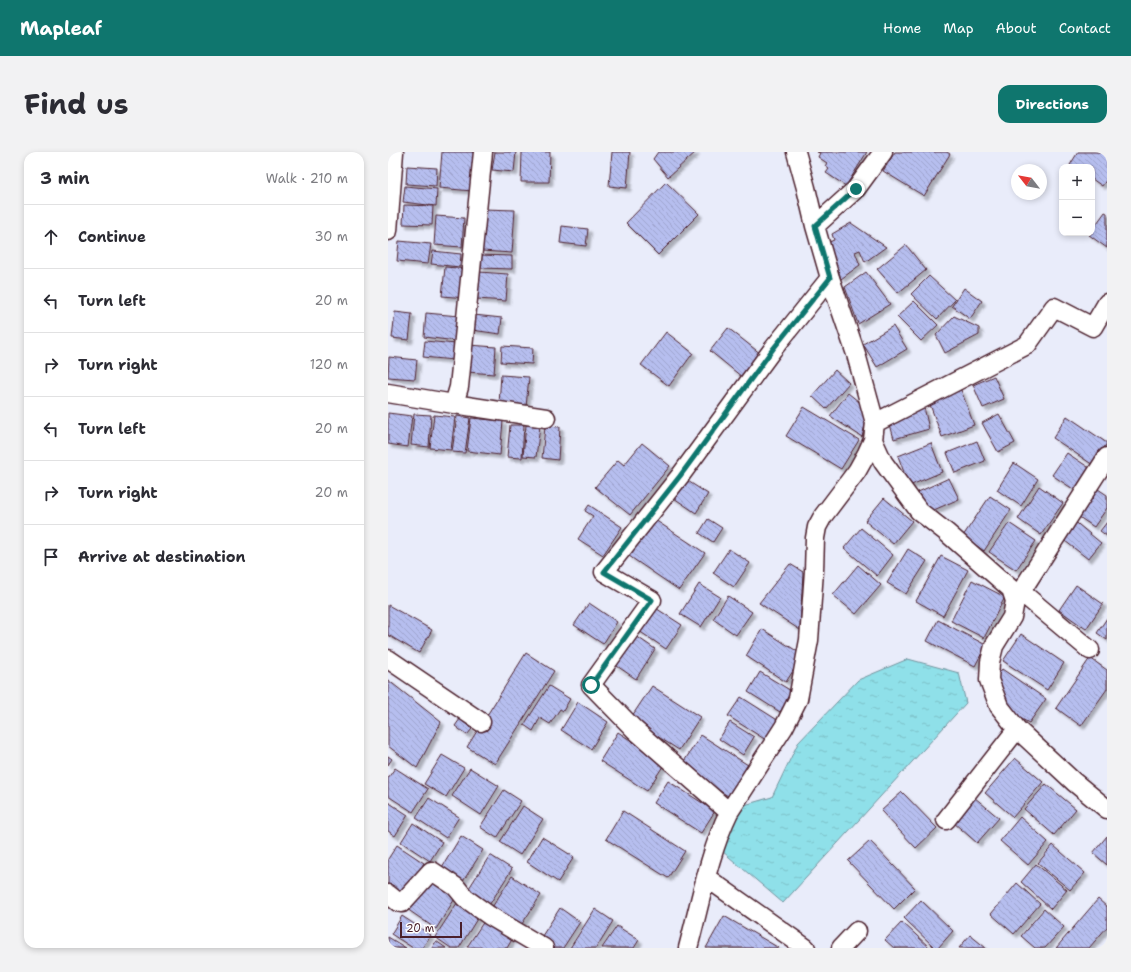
<!DOCTYPE html>
<meta charset="utf-8">
<style>
body{margin:0;font-family:"Shantell Sans",sans-serif;background:#f2f2f3;color:#2b2b33}
.controls{position:absolute;right:12px;top:12px;display:grid;overflow:hidden;border-radius:8px;box-shadow:0 2px 6px #0003}
.controls button{width:36px;height:36px;display:grid;place-items:center;padding:0;border:0;border-bottom:1px solid #e1e1e2;background:#fff;color:#2b2b33;font:20px sans-serif}
.compass{position:absolute;left:623px;top:12px;width:36px;height:36px;border-radius:50%;background:#fff;box-shadow:0 2px 6px #0003;rotate:301deg}
.scale{position:absolute;left:12px;bottom:10px;width:62px;box-sizing:border-box;padding-left:4px;border:2px solid #4a1f2b;border-top:0;font-size:11px;line-height:14px;white-space:nowrap;color:#4a1f2b;-webkit-text-stroke:3px #fff;paint-order:stroke}
.stop{position:absolute;width:12px;height:12px;margin:-9px;border:3px solid #0f766e;border-radius:50%;background:#fff}
.stop.end{background:#0f766e;border-color:#fff;box-shadow:0 1px 4px #0008}
.list{margin:0;padding:0;list-style:none}
h2{display:flex;justify-content:space-between;align-items:center;height:52px;margin:0;padding:0 16px;font-size:17px}
h2 small{font-size:13px;font-weight:400;color:#7c7c81}
.list li{display:grid;grid-template-columns:26px 1fr auto;gap:12px;align-items:center;box-sizing:border-box;height:64px;padding:0 16px;border-top:1px solid #e1e1e2}
.list b{display:block;font-size:15px;white-space:nowrap}
.list em{font-size:13px;font-style:normal;color:#7c7c81}
.icon{flex:none;width:22px;height:22px;fill:none;stroke:currentColor;stroke-width:2;stroke-linecap:round;stroke-linejoin:round}
.map{position:relative;flex:none;width:719px;height:796px;overflow:hidden;border-radius:12px}
header{display:flex;align-items:center;gap:24px;box-sizing:border-box;height:56px;padding:0 20px;background:#0f766e;color:#fff}
header strong{font-size:19px}
nav{display:flex;gap:22px;margin-inline-start:auto;font-size:14px}
.intro{display:flex;align-items:center;justify-content:space-between;box-sizing:border-box;height:96px;padding:0 24px}
h1{margin:0;font-size:28px}
.button{padding:10px 18px;border-radius:12px;background:#0f766e;color:#fff;font-size:14px;font-weight:700}
main{display:flex;gap:24px;padding:0 24px}
aside{flex:1;background:#fff;border-radius:12px;box-shadow:0 2px 6px #0003}
.map>svg:first-child{display:block}
</style>
<header>
<strong>Mapleaf</strong>
<nav><a>Home</a><a>Map</a><a>About</a><a>Contact</a></nav>
</header>
<div class="intro"><h1>Find us</h1><a class="button">Directions</a></div>
<main>
<aside>
<h2>3 min<small>Walk · 210 m</small></h2>
<ul class="list">
<li><svg class="icon" aria-label="ahead" viewBox="0 0 24 24"><path d="M12 20V5M6 11l6-6 6 6"/></svg><div><b>Continue</b></div><em>30 m</em></li>
<li><svg class="icon" aria-label="left" viewBox="0 0 24 24"><path d="M17 20v-9H6M10 6l-5 5 5 5"/></svg><div><b>Turn left</b></div><em>20 m</em></li>
<li><svg class="icon" aria-label="right" viewBox="0 0 24 24"><path d="M7 20v-9h11M14 6l5 5-5 5"/></svg><div><b>Turn right</b></div><em>120 m</em></li>
<li><svg class="icon" aria-label="left" viewBox="0 0 24 24"><path d="M17 20v-9H6M10 6l-5 5 5 5"/></svg><div><b>Turn left</b></div><em>20 m</em></li>
<li><svg class="icon" aria-label="right" viewBox="0 0 24 24"><path d="M7 20v-9h11M14 6l5 5-5 5"/></svg><div><b>Turn right</b></div><em>20 m</em></li>
<li><svg class="icon" aria-label="arrive" viewBox="0 0 24 24"><path d="M6 21V4h12l-3 4 3 4H6"/></svg><div><b>Arrive at destination</b></div></li>
</ul>
</aside>
<div class="map">
<svg width="719" height="796" viewBox="0 0 719 796">
<defs>
<pattern id="water-ripples" width="26" height="14" patternUnits="userSpaceOnUse"><rect width="26" height="14" fill="#8fe0e9"/><path d="M2 4q2-2 4 0t4 0M15 11q2-2 4 0t4 0" fill="none" stroke="#7dc0c8"/></pattern>
<pattern id="building-back-hatch" width="6" height="6" patternUnits="userSpaceOnUse"><rect width="6" height="6" fill="#b6beef"/><path d="M-1 5l2 2M0 0l6 6M5-1l2 2" fill="none" stroke="#9ea3cd"/></pattern>
<filter id="shadow"><feDropShadow dx="3.5" dy="3.5" stdDeviation="1" flood-color="#0004"/></filter>
</defs>
<rect width="100%" height="100%" fill="#e9ecfa"/>
<filter id="ink" filterUnits="userSpaceOnUse"><feTurbulence type="fractalNoise" baseFrequency=".025" numOctaves="2"/><feDisplacementMap in="SourceGraphic" scale="8" xChannelSelector="R" yChannelSelector="G"/><feConvolveMatrix kernelMatrix="1 2 1 2 8 2 1 2 1" color-interpolation-filters="sRGB"/></filter>
<g filter="url(#ink)">
<!-- water -->
<path fill="url(#water-ripples)" stroke="#73939d" d="M520,507L571,521L578,551L395,751L334,699L353,654L384,645L410,591L470,528Z"/>
<!-- building -->
<path fill="url(#building-back-hatch)" stroke="#4a1f2b" filter="url(#shadow)" d="M54,0H88L84,39L51,36Z
M107,0H128L126,20L104,18Z
M134,0H162L161,30H133Z
M224,0H242L239,36L221,34Z
M270,0H308L280,25L265,7Z
M429,0H479L458,34L438,21L441,17L437,14L439,11L430,5L432,1Z
M507,0H559L562,2L536,44L495,19Z
M690,0H719V27L714,34L704,27V15H685L682,13Z
M19,14L49,16L48,34L18,32Z
M278,30L311,62L270,103L238,71Z
M17,34L49,37L48,54L15,50Z
M16,53L45,54L44,73L15,72Z
M96,57L127,58L124,101L94,99Z
M717,60L719,61V96L701,83L704,81V78Z
M48,64L76,66L74,95L46,93Z
M463,71L498,95L477,110L472,98L467,100L472,113L453,127L441,90L446,88L444,82Z
M174,74L200,77L198,94L172,91Z
M11,89L43,92L40,112L9,109Z
M518,93L538,118L510,141L489,117Z
M45,99L73,102L72,115L43,112Z
M92,103L124,104V117L92,116Z
M57,115L80,117L78,146L54,144Z
M91,120L120,122L118,149L89,147Z
M478,120L502,152L470,172L457,135Z
M541,124L567,148L549,167L523,142Z
M576,136L594,149L582,167L564,154Z
M526,149L550,173L533,189L509,165Z
M7,160L24,162L21,188L4,186Z
M38,161L71,164L68,189L36,185Z
M86,163L114,166L112,182L84,178Z
M566,164L591,176V183L557,201L548,183Z
M505,174L519,197L489,215L475,192Z
M340,176L373,202L354,225L322,199Z
M278,180L305,201L281,234L253,213Z
M37,189L68,192L66,208L35,205Z
M81,193L108,195L106,222L79,220Z
M114,194L145,196L144,212L113,210Z
M1,205L29,208L27,227L0,225Z
M447,218L461,231L438,257L424,244Z
M113,223L141,225L138,255L111,252Z
M606,224L616,247L595,256L585,233Z
M573,238L586,273L554,285L541,250Z
M460,241L476,254L478,269L474,285L442,264Z
M416,255L471,288L453,317L398,284Z
M536,255L541,277L506,287L500,265Z
M0,261L24,264L20,295L0,292Z
M26,262L43,263L41,295L23,293Z
M611,262L627,291L610,300L594,271Z
M46,263L67,265L63,298L42,296Z
M69,264L82,266L77,301L64,300Z
M679,264L719,291L705,313L665,286Z
M83,266L115,269L112,303L79,299Z
M122,273H136L134,306L119,305Z
M138,273L152,274L148,305L135,304Z
M157,274L172,275L170,308L154,306Z
M589,289L597,309L567,321L559,301Z
M254,291L282,314L242,363L207,335L230,308L236,313Z
M543,291L554,320L521,334L510,304Z
M679,301L703,317L688,339L664,323Z
M626,311L650,327L633,354L609,338Z
M292,324L320,342L308,361L280,342Z
M561,326L571,347L539,361L530,340Z
M651,334L675,351L653,383L630,367Z
M710,337L719,343V356L706,375L691,365Z
M602,344L623,358L596,399L575,384Z
M496,346L524,369L505,392L477,369Z
M201,353L234,375L215,403L190,387L205,364L197,359Z
M264,366L317,401L291,438L241,404L260,376Z
M320,367L334,376L325,390L311,381Z
M685,368L713,391L700,407L672,385Z
M719,370V384L712,379Z
M621,371L648,389L628,418L601,400Z
M473,376L505,403L489,424L456,396Z
M341,397L362,411L346,435L325,421Z
M520,397L539,409L518,442L499,431Z
M553,404L580,418L555,464L528,449Z
M402,412L415,420L412,478L371,451Z
M470,413L493,433L468,462L445,443Z
M584,428L617,445L596,486L563,469Z
M311,432L332,445L313,475L292,462Z
M688,433L715,452L698,477L671,458Z
M340,444L364,460L348,483L325,467Z
M201,451L229,470L215,492L186,473Z
M0,453L44,478L31,501L0,483Z
M263,453L294,473L278,497L248,477Z
M719,466V488L709,481Z
M550,468L598,493L587,514L539,489Z
M374,477L415,503L398,530L358,504Z
M245,482L267,497L248,527L226,512Z
M633,482L676,511L659,538L615,509Z
M138,501L166,519L107,612L79,595Z
M702,506L719,518V537L693,574L668,556Z
M614,517L658,547L641,571L628,564L607,527Z
M372,520L405,540L392,560L360,540Z
M0,528L53,570L29,616L0,594Z
M161,534L182,547L175,559L172,557L162,572L152,566L145,579L136,573Z
M264,534L312,565L291,598L242,567Z
M353,545L391,569L378,588L340,564Z
M190,550L220,570L203,597L173,578Z
M72,567L84,577L79,583L67,574Z
M342,570L366,585L355,603L331,587Z
M230,580L277,611L259,639L212,609Z
M313,583L360,613L340,644L293,614Z
M54,603L76,616L58,645L36,632Z
M0,604L4,607L0,613Z
M627,606L655,630L625,665L597,641Z
M7,616L40,637L25,660L0,644V626Z
M82,616L111,634L93,663L64,644Z
M280,629L327,659L313,681L266,651Z
M658,632L688,657L666,683L636,657Z
M116,638L133,649L109,686L92,675Z
M514,640L549,676L528,696L493,659Z
M586,645L611,666L589,691L565,670Z
M41,646L71,665L58,686L28,666Z
M0,650L20,663L7,684L0,679Z
M135,654L155,667L132,703L112,690Z
M235,659L297,699L280,726L218,687Z
M632,665L660,690L640,713L612,689Z
M25,671L54,690L42,709L13,690Z
M73,684L95,698L72,734L51,720Z
M719,684V713L705,701Z
M154,685L186,705L170,730L139,710Z
M482,689L527,736L506,757L460,709Z
M9,693L36,711L14,746L0,737V707Z
M665,693L697,721L682,738L650,711Z
M102,703L124,717L98,758L76,744Z
M648,712L679,738L663,757L633,730Z
M42,721L71,740L48,777L19,757Z
M124,724L153,743L130,778L101,760Z
M629,731L652,752L626,782L603,762Z
M710,747L719,755V775L701,796H668Z
M71,748L92,762L71,796H63L47,785Z
M533,748L565,779L550,796H547L516,766Z
M172,756L192,770L175,796H167L152,787Z
M207,757L225,769L208,796H182Z
M656,757L676,775L657,796H647L633,784Z
M14,764L43,783L34,796H25L3,782Z
M336,764L391,796H318Z
M98,766L126,784L119,796L79,795Z
M514,770L542,796H506L497,788Z
M229,774L251,788L246,796H214Z
M582,783L598,796H571Z
M0,785L18,796H0Z
M48,789L58,796H44Z"/>
<g fill="none" stroke-linecap="round" stroke-linejoin="round">
<!-- street casing -->
<g stroke="#4a1f2b" stroke-width="21">
<path id="street" d="M427,74L468,37L495,0
M0,79L6,0
M0,241L66,252L71,235L95,0
M66,252L158,266
M487,271L639,193L666,155L705,175L719,151
M485,288L495,310L531,359L558,380L623,437L627,449
M719,305L627,449L624,465L606,494L602,510L601,528L611,554L629,577L686,630L719,657
M633,440L702,498
M0,507L93,570
M341,660L247,578L203,533L264,448L216,420L292,324L385,197L442,126
M558,668L629,577
M319,726L418,796
M0,742L10,750L14,751L43,719H44L68,735L77,746L102,764L156,796
M300,796C312,752 321,701 341,660L396,575L410,547L421,488L426,419L427,386L429,375L435,364L469,319L479,301L485,288L487,271L468,202L442,126L427,74L418,36L408,0
M453,796L469,779"/>
</g>
<!-- street -->
<use href="#street" stroke="#fff" stroke-width="18"/>
</g>
</g>
<g fill="none" stroke-linecap="round" stroke-linejoin="round" filter="url(#ink)">
<!-- route -->
<path stroke="#0f766e" stroke-width="5" d="M203,533L264,448L216,420L292,324L385,197L442,126L427,74L468,37"/>
</g>
</svg>
<div class="controls">
<button>+</button>
<button>−</button>
</div>
<svg class="compass" viewBox="-18 -18 36 36"><path d="M0-13l5 13h-10z" fill="#e53935"/><path d="M0 13l5-13h-10z" fill="#7c7c81"/></svg>
<div class="scale">20 m</div>
<div class="stop" style="left:203px;top:533px"></div>
<div class="stop end" style="left:468px;top:37px"></div>
</div>
</main>
